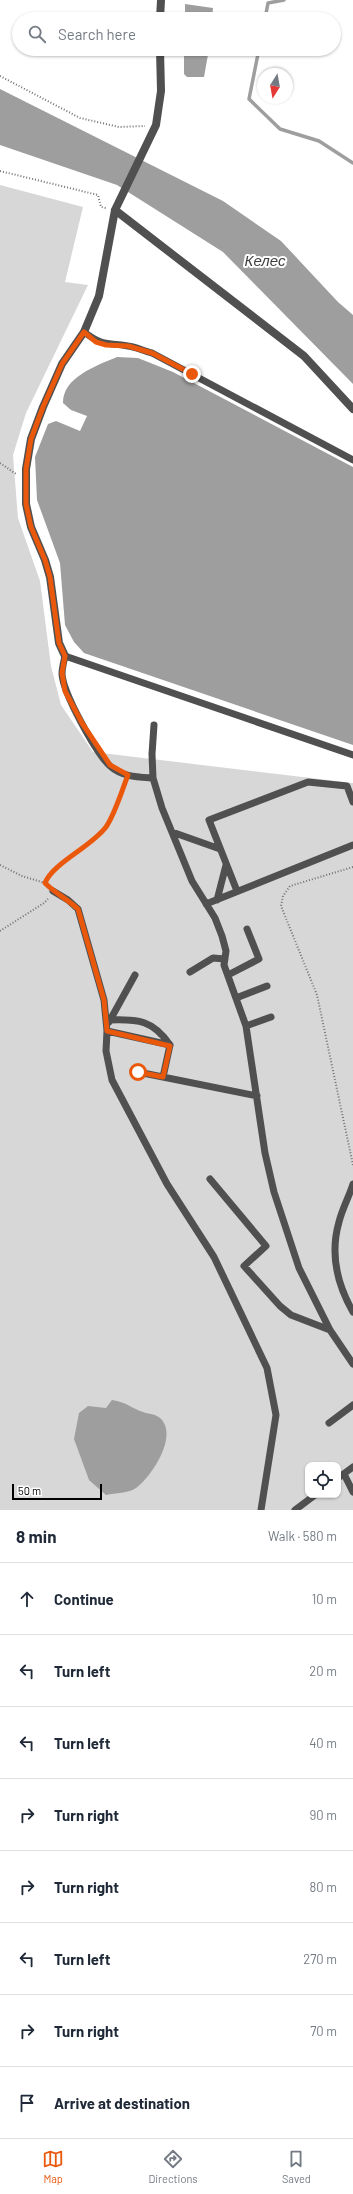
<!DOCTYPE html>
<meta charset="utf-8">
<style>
body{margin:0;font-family:Barlow,sans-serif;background:#f6f6f7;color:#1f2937}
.controls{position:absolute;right:12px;bottom:12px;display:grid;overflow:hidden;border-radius:8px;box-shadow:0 1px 3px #0004}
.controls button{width:36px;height:36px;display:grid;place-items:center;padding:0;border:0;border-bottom:1px solid #e0e1e3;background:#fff;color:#1f2937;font:20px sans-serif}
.compass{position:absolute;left:257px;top:68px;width:36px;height:36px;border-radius:50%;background:#fff;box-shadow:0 1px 3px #0004;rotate:191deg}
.scale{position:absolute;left:12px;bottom:10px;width:90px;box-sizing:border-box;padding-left:4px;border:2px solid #000;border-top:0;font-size:11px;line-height:14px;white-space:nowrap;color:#000;-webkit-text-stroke:3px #fff;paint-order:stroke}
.stop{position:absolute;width:12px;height:12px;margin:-9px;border:3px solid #ea580c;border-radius:50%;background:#fff}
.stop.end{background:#ea580c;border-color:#fff;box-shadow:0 1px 4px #0008}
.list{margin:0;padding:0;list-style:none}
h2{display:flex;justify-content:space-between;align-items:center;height:52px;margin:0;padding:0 16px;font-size:17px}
h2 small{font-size:13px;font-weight:400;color:#747a83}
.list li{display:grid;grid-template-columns:26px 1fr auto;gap:12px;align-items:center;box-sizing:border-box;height:72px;padding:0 16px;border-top:1px solid #e0e1e3}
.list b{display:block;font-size:15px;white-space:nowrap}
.list em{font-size:13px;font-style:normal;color:#747a83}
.icon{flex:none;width:22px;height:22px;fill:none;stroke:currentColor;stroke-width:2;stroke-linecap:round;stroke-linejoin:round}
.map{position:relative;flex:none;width:353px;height:1510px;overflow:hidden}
.search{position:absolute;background:#fff;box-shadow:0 1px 3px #0004;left:12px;right:12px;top:12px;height:44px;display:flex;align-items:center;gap:10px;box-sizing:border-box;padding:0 14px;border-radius:22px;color:#747a83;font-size:15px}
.sheet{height:628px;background:#fff}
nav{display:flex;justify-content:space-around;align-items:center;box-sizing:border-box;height:56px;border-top:1px solid #e0e1e3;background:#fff;font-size:11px;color:#747a83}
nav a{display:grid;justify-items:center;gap:2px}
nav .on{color:#ea580c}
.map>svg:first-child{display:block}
</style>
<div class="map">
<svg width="353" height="1510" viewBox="0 0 353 1510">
<rect width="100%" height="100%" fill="#fff"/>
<!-- green -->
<path fill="#d7d7d7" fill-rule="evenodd" d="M0,185L83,207L65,282L88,285L26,413L13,455L18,518L40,581L51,666L61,705L93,752L353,783V1510H0ZM308,1465H338V1495H308Z"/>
<!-- water -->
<path fill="#9e9e9e" d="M185,4L213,8L212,19H185Z
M184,49H209L204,77H187L184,74Z
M0,89L223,201L281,241L338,302L353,315V384L223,252L117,185L0,145Z
M117,357L138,358L173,372L353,467V745L84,653L74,642L65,625L60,563L37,500L35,457L48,424L56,421L80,431L87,416L71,410L63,403C63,377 96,366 117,357Z
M112,1400C126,1402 131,1408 143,1412C148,1414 156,1414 160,1418C179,1435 152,1476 136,1488C129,1493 115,1493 106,1495L89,1480L74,1439L79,1413L88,1406L106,1408Z"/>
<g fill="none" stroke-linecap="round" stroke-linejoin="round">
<!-- stream -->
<path stroke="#9e9e9e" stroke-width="3.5" d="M265,19L268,3L284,0
M259,49L249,99L280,129L319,141L353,163"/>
<!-- path -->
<path stroke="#727272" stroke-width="2" stroke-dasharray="1 2" stroke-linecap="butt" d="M0,76L80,118L119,127L145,126
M0,171L98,195L101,207L106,208
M0,463L16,474
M0,865L22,876L45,883
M353,867L290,886L283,896L281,906L317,995L353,1165
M46,885L45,883C53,863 91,847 106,827C115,815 119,797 125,784
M0,931L44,903L48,899"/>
<!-- lane -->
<path stroke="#505050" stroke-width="7" d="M84,332C104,347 106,342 128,346C136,347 144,351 152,353L353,460
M154,725L152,754L153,778L162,808L192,881L215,918L222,936L226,951L224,965L246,1026L265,1153L274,1192L299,1268L330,1330L353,1364
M153,778C138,777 122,777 110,766C96,753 63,693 62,674C62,668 64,661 65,656L353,755
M172,832L220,849
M53,891L68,900L78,909L104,1000L107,1031L106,1051L112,1080L167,1184L214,1257L267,1368L276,1415L261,1510
M237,891L209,820L308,782L347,786L353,802
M217,900L226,865
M206,904L353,845
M190,972L213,958L225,959
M228,975L259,959L247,929
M236,998L267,986
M110,1020C138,1019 153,1020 170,1045
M109,1022L135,975
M246,1026L271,1017
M107,1031L170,1045L163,1077
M138,1072L257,1096
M210,1179L266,1246L244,1266L280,1306L291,1315L330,1330
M353,1184C349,1197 342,1209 339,1222C330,1253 337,1284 353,1312
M329,1423L353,1405
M344,1474L353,1492
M338,1478L353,1467
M295,1510L315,1495"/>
<!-- street -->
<path stroke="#505050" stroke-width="8" d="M160,19L161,0
M115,210L304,356L353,409
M65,656L59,643L50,577L45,560L31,527L26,504V469L31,439L43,407L62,364L84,332L99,296L115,210L156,125L161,91L160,49"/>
</g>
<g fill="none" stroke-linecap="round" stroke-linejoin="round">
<!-- route -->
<path stroke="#ea580c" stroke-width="5" d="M138,1072L163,1077L170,1046L107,1031L104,1000L78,909C67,899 55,893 45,883C53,863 91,847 106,827C115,814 122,790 128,775L110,765L82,723L65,691L62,673L65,656L59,643L50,577L45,560L31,527L26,504V469L31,439L43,407L62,364L84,332L96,342L106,345L128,346L152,353L192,374"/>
</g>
<g text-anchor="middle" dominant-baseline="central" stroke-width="4" stroke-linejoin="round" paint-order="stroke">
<!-- water labels -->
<g font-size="15" font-style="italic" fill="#3f3f3f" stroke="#fff">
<text x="265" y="260">Келес</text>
</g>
</g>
</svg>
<div class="controls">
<button><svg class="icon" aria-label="locate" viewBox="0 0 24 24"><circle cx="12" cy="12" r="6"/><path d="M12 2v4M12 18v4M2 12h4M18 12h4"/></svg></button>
</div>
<svg class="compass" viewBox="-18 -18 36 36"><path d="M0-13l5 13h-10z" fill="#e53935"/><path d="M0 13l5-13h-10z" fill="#747a83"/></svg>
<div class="scale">50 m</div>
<div class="stop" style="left:138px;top:1072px"></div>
<div class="stop end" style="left:192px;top:374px"></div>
<div class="search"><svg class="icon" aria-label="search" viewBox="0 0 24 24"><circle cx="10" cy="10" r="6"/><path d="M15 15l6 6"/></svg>Search here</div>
</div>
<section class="sheet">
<h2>8 min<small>Walk · 580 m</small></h2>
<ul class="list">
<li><svg class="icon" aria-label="ahead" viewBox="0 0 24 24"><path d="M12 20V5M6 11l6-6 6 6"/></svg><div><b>Continue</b></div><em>10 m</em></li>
<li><svg class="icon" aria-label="left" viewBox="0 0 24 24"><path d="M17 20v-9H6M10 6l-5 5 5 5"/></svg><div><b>Turn left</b></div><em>20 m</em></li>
<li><svg class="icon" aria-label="left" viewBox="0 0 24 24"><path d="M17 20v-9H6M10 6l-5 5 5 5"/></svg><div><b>Turn left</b></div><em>40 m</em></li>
<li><svg class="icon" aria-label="right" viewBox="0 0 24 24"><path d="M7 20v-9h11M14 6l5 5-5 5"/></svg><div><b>Turn right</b></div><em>90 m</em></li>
<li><svg class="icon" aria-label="right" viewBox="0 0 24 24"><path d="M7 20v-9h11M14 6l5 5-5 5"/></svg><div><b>Turn right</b></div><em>80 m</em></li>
<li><svg class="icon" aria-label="left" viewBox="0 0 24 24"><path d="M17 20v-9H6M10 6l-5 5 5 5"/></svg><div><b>Turn left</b></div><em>270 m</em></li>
<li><svg class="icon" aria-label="right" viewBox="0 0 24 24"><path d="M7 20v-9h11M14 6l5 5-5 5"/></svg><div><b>Turn right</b></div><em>70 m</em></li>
<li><svg class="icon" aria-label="arrive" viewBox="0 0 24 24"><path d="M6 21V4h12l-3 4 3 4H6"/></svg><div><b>Arrive at destination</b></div></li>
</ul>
</section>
<nav>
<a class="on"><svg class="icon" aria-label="map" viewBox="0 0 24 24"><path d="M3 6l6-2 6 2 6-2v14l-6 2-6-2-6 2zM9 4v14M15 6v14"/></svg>Map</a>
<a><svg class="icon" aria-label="directions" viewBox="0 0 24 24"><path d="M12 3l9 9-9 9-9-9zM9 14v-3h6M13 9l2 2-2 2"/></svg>Directions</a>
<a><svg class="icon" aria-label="saved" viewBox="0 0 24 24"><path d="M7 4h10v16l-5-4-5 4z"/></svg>Saved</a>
</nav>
